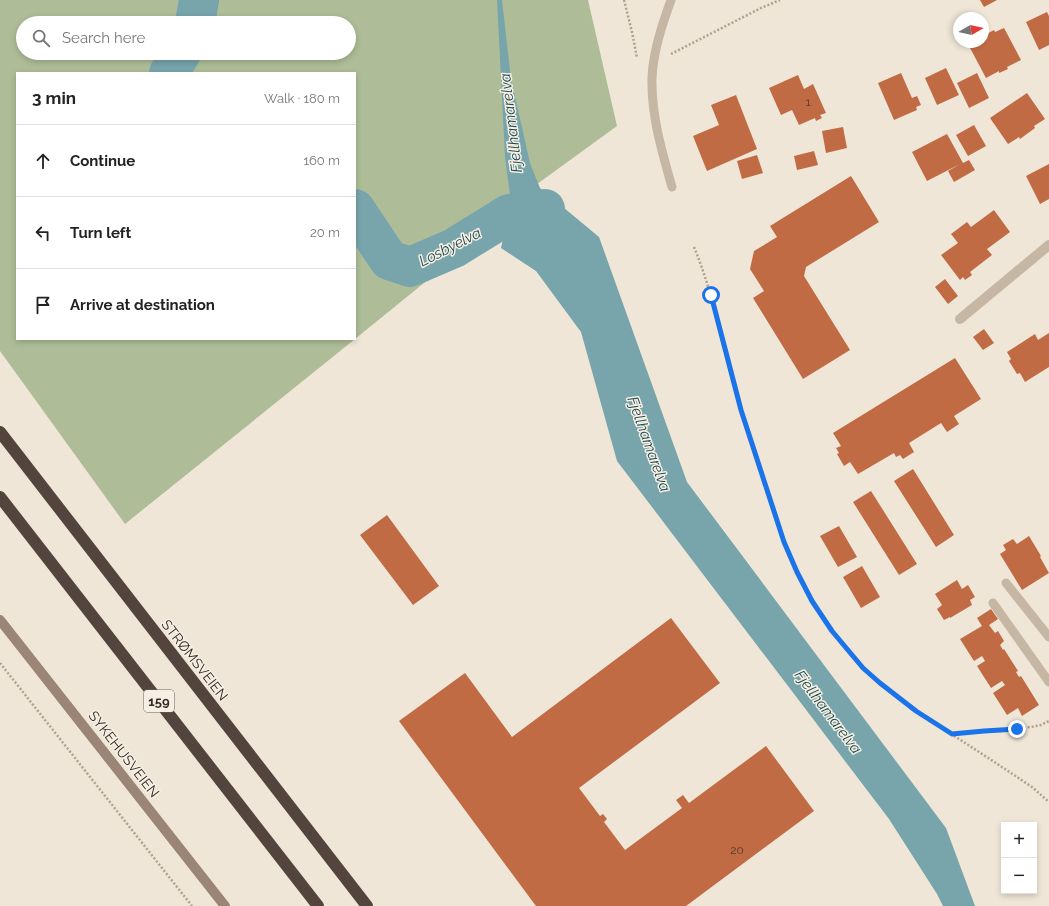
<!DOCTYPE html>
<meta charset="utf-8">
<style>
body{margin:0;font-family:Raleway,sans-serif;background:#f2f2f2;color:#222}
.controls{position:absolute;right:12px;bottom:12px;display:grid;overflow:hidden;border-radius:0px;box-shadow:0 2px 6px #0003}
.controls button{width:36px;height:36px;display:grid;place-items:center;padding:0;border:0;border-bottom:1px solid #e0e0e0;background:#fff;color:#222;font:20px sans-serif}
.compass{position:absolute;left:953px;top:12px;width:36px;height:36px;border-radius:50%;background:#fff;box-shadow:0 2px 6px #0003;rotate:81deg}
.stop{position:absolute;width:12px;height:12px;margin:-9px;border:3px solid #1a73e8;border-radius:50%;background:#fff}
.stop.end{background:#1a73e8;border-color:#fff;box-shadow:0 1px 4px #0008}
.list{margin:0;padding:0;list-style:none}
h2{display:flex;justify-content:space-between;align-items:center;height:52px;margin:0;padding:0 16px;font-size:17px}
h2 small{font-size:13px;font-weight:400;color:#767676}
.list li{display:grid;grid-template-columns:26px 1fr auto;gap:12px;align-items:center;box-sizing:border-box;height:72px;padding:0 16px;border-top:1px solid #e0e0e0}
.list b{display:block;font-size:15px;white-space:nowrap}
.list em{font-size:13px;font-style:normal;color:#767676}
.icon{flex:none;width:22px;height:22px;fill:none;stroke:currentColor;stroke-width:2;stroke-linecap:round;stroke-linejoin:round}
.map{position:relative;flex:none;width:1049px;height:906px;overflow:hidden}
.search{position:absolute;background:#fff;box-shadow:0 2px 6px #0003;left:16px;top:16px;width:340px;height:44px;display:flex;align-items:center;gap:10px;box-sizing:border-box;padding:0 14px;border-radius:22px;color:#767676;font-size:15px}
.panel{position:absolute;background:#fff;box-shadow:0 2px 6px #0003;left:16px;top:72px;width:340px;height:268px;border-radius:0px}
.map>svg:first-child{display:block}
</style>
<div class="map">
<svg width="1049" height="906" viewBox="0 0 1049 906">
<rect width="100%" height="100%" fill="#efe6d7"/>
<!-- green -->
<path fill="#aebd98" fill-rule="evenodd" d="M0,0H588L617,126L511,203L509,214L355,339V73H17V339H355L125,524L0,351ZM23,23H349V53H23Z"/>
<!-- water -->
<path fill="#77a5ab" d="M497,0H502L511,79L530,163L540,188L599,237L687,482L946,828L975,906H943L937,894L889,819L617,461L581,332L536,271L501,248L511,203L505,157Z"/>
<g fill="none" stroke-linecap="round" stroke-linejoin="round">
<!-- river -->
<path stroke="#77a5ab" stroke-width="40" d="M195,23L199,0
M169,73L181,53
M355,209L389,260L410,267L454,248L509,214L545,209"/>
</g>
<!-- building -->
<path fill="#c06b44" d="M980,0H997L984,7Z
M1047,12L1049,16V45L1039,50L1026,22Z
M1004,28L1021,60L1007,67L1008,69L999,73V71L986,78L969,46L976,42H983V36L994,30L995,32Z
M946,68L959,95L937,105L925,78Z
M901,73L912,98L917,96L921,105L916,107L917,110L894,120L878,83Z
M977,73L989,98L969,108L957,83Z
M798,75L804,89L813,84L826,113L820,115L822,118L816,121L815,118L799,125L792,110L781,115L769,88Z
M1027,93L1045,119L1034,126L1035,128L1020,139L1019,137L1008,144L990,118Z
M736,95L757,149L707,171L693,136L719,125L711,105Z
M974,125L986,146L968,156L956,135Z
M843,127L847,148L826,153L822,131Z
M947,134L963,163L969,160L975,170L954,182L948,171L960,164L927,181L912,152Z
M814,151L818,165L797,170L794,156Z
M757,155L763,173L742,179L737,161Z
M1049,164V199L1040,204L1026,176Z
M851,176L879,222L806,267L804,276L850,350L803,379L753,298L764,291L750,269L754,251L777,237L770,226Z
M994,210L1010,232L987,249L992,255L970,272L972,275L965,280L963,277L960,280L941,255L958,243L951,234L967,222L971,227Z
M945,279L958,296L948,304L935,287Z
M984,329L994,343L983,350L973,337Z
M1049,333V367L1025,382L1020,373L1017,374L1009,361L1011,359L1007,352L1035,334L1038,340Z
M955,358L981,399L954,416L959,424L947,432L941,423L909,443L914,452L903,459L900,455L896,457L894,453L858,474L850,462L844,466L837,454L839,453L836,448L841,446L833,433Z
M913,469L954,535L936,547L894,481Z
M871,491L917,564L899,575L853,502Z
M387,515L439,586L413,605L360,535Z
M839,526L857,557L838,567L820,536Z
M1029,536L1041,556L1040,557L1049,573L1022,590L1000,554L1006,550L1003,545L1013,539L1017,544Z
M862,566L880,597L861,608L843,577Z
M957,580L962,589L968,585L975,597L970,600L972,605L950,618V617L944,620L937,609L942,605L935,594Z
M991,609L998,619L989,625L995,633L998,631L1004,641L1000,645L1003,650L1004,649L1018,671L1016,672L1019,677L1021,676L1039,705L1022,716L1018,708L1007,715L993,693L1005,685L1002,681L991,688L977,666L985,661L982,656L974,661L960,639L982,626L977,618Z
M671,618L720,683L579,788L600,816L603,814L607,819L604,822L625,850L682,808L676,800L683,795L689,803L766,746L814,811L686,906H536L399,721L465,673L512,737Z"/>
<g fill="none" stroke-linecap="round" stroke-linejoin="round">
<!-- path -->
<path stroke="#b2a08e" stroke-width="2.5" stroke-dasharray="2 2" stroke-linecap="butt" d="M624,0L632,32L637,58
M671,54L761,8L780,0
M694,247C711,288 720,332 731,375C741,413 753,450 766,487C772,505 777,523 784,541C801,587 828,633 863,668C890,694 920,714 951,734C978,751 1005,769 1032,787L1049,802
M0,663L192,906
M952,734L1031,727L1041,725L1049,721"/>
<!-- lane -->
<path stroke="#c6b6a4" stroke-width="9" d="M671,0C662,25 653,52 652,78C651,115 662,152 672,187
M1006,583L1049,637
M993,603L1049,682"/>
<!-- street -->
<path stroke="#c6b6a4" stroke-width="10" d="M960,319L1049,245"/>
<!-- secondary -->
<path stroke="#9a8576" stroke-width="10" d="M0,620L225,906"/>
<!-- highway -->
<path stroke="#53453d" stroke-width="12" d="M0,432L367,906
M0,497L318,906"/>
</g>
<g fill="none" stroke-linecap="round" stroke-linejoin="round">
<!-- route -->
<path stroke="#1a73e8" stroke-width="5" d="M711,295L741,410L784,542L797,572L812,601L832,631L863,668L880,683L916,711L952,734L984,731L1017,729"/>
</g>
<g text-anchor="middle" dominant-baseline="central" stroke-width="3" stroke-linejoin="round" paint-order="stroke">
<!-- number labels -->
<g font-size="12" fill="#563a2d">
<text x="808" y="102">1</text>
<text x="737" y="850">20</text>
</g>
<!-- shield labels -->
<rect fill="#f7efe3" stroke="#6d655e" stroke-width="1" x="144" y="690" width="30" height="22" rx="3"/>
<g font-size="13" font-weight="bold" fill="#322a25">
<text x="159" y="701">159</text>
</g>
<!-- street labels -->
<g font-size="14" fill="#322a25" stroke="#f7efe3">
<text transform="translate(195 660) rotate(52)">STRØMSVEIEN</text>
<text transform="translate(124 754) rotate(52)">SYKEHUSVEIEN</text>
</g>
<!-- water labels -->
<g font-size="15" font-style="italic" fill="#1d4a51" stroke="#f7efe3">
<text transform="translate(511 123) rotate(-97)">Fjellhamarelva</text>
<text transform="translate(450 247) rotate(-27)">Losbyelva</text>
<text transform="translate(649 444) rotate(70)">Fjellhamarelva</text>
<text transform="translate(828 712) rotate(53)">Fjellhamarelva</text>
</g>
</g>
</svg>
<div class="controls">
<button>+</button>
<button>−</button>
</div>
<svg class="compass" viewBox="-18 -18 36 36"><path d="M0-13l5 13h-10z" fill="#e53935"/><path d="M0 13l5-13h-10z" fill="#767676"/></svg>
<div class="stop" style="left:711px;top:295px"></div>
<div class="stop end" style="left:1017px;top:729px"></div>
<div class="search"><svg class="icon" aria-label="search" viewBox="0 0 24 24"><circle cx="10" cy="10" r="6"/><path d="M15 15l6 6"/></svg>Search here</div>
<section class="panel">
<h2>3 min<small>Walk · 180 m</small></h2>
<ul class="list">
<li><svg class="icon" aria-label="ahead" viewBox="0 0 24 24"><path d="M12 20V5M6 11l6-6 6 6"/></svg><div><b>Continue</b></div><em>160 m</em></li>
<li><svg class="icon" aria-label="left" viewBox="0 0 24 24"><path d="M17 20v-9H6M10 6l-5 5 5 5"/></svg><div><b>Turn left</b></div><em>20 m</em></li>
<li><svg class="icon" aria-label="arrive" viewBox="0 0 24 24"><path d="M6 21V4h12l-3 4 3 4H6"/></svg><div><b>Arrive at destination</b></div></li>
</ul>
</section>
</div>
